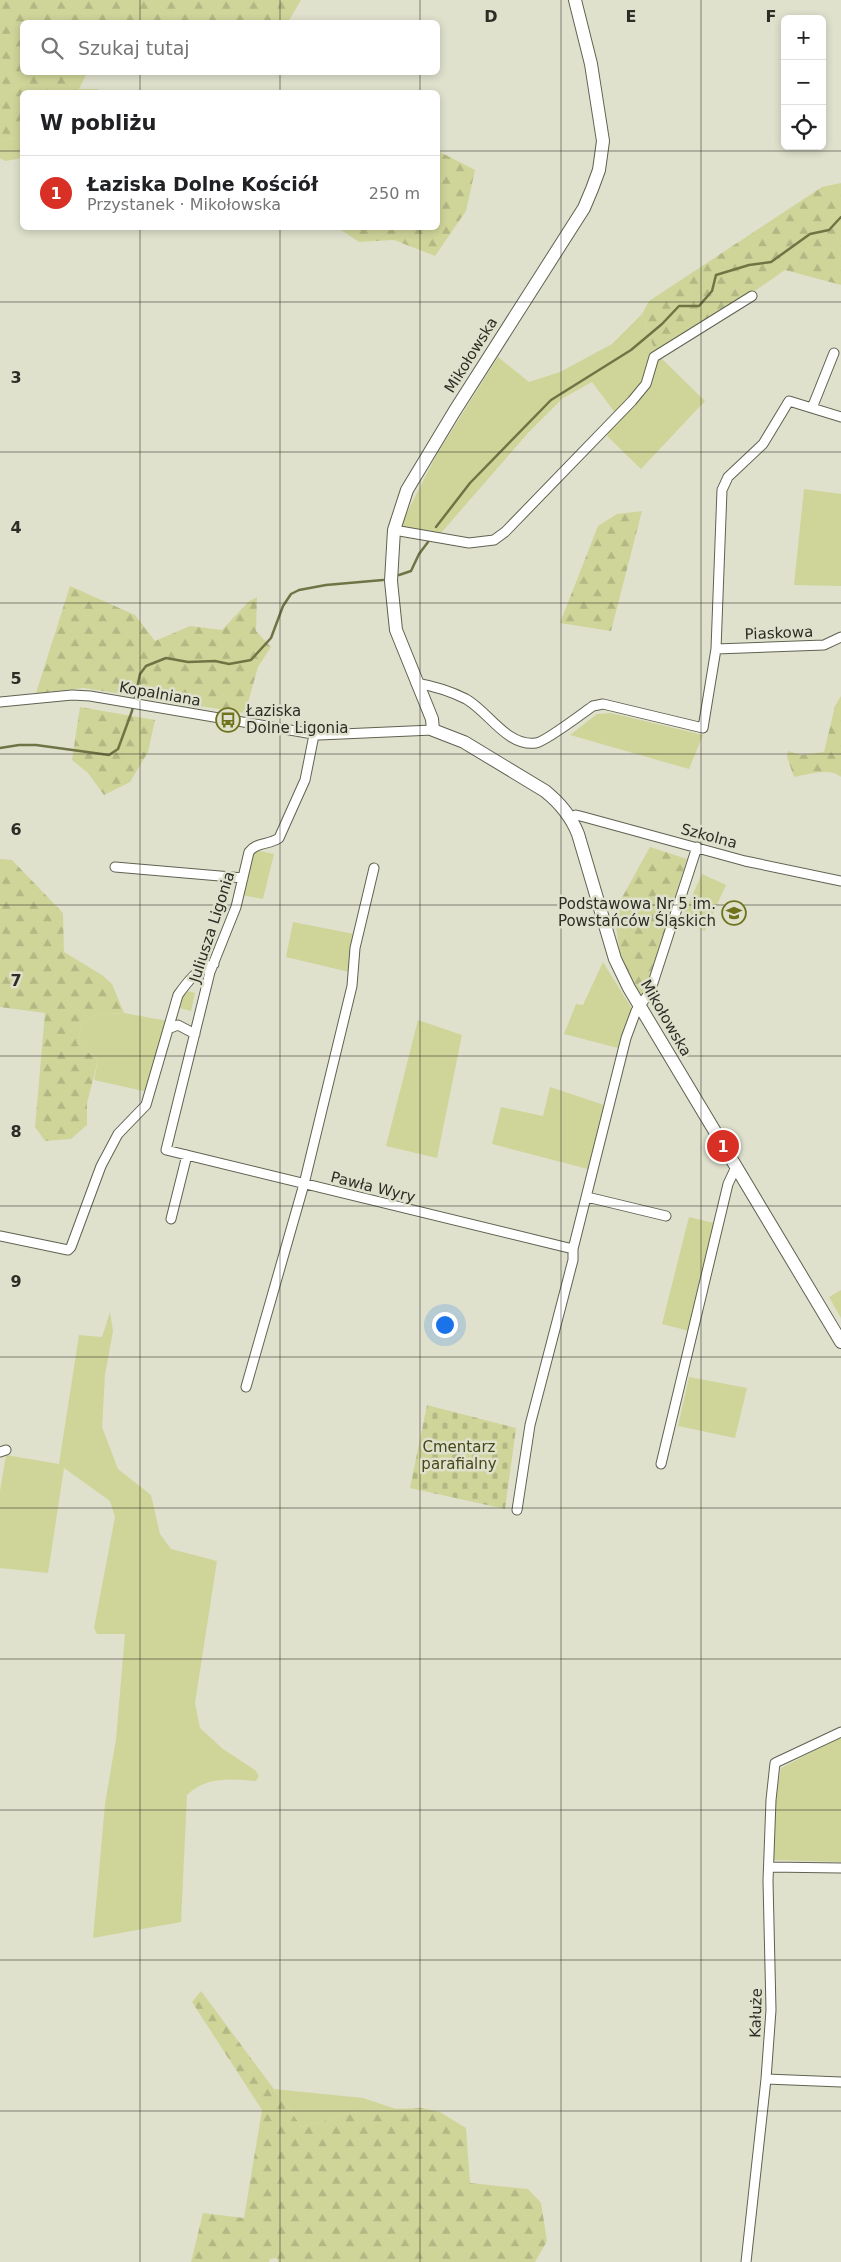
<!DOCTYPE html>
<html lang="pl">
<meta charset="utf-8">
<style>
body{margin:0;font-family:"DejaVu Sans",sans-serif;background:#f6f6f6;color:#202124}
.controls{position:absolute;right:15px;top:15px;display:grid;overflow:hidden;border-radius:8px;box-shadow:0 2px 8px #0003}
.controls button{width:45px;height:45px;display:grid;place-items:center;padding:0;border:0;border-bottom:1px solid #e0e0e0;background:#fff;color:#202124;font:25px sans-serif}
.you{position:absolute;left:444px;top:1324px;width:18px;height:18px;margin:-12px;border:4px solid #fff;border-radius:50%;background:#1a73e8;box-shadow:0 0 0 8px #1a73e833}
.badge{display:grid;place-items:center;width:32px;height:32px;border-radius:50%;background:#d93025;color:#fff;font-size:16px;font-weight:700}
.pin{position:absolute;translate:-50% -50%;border:2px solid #fff;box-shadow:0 1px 5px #0006}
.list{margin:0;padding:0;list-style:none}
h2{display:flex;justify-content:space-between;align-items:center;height:65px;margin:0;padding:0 20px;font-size:21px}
h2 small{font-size:16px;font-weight:400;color:#757577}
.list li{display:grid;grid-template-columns:32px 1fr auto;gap:15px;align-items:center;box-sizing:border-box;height:75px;padding:0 20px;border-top:1px solid #e0e0e0}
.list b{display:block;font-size:19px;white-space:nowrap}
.list p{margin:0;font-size:16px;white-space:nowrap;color:#757577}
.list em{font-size:16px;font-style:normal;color:#757577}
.icon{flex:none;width:28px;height:28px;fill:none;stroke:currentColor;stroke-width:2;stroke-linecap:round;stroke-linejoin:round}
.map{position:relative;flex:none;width:841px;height:2262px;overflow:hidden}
.search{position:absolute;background:#fff;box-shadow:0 2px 8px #0003;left:20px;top:20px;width:420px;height:55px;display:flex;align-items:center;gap:12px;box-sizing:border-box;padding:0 18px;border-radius:8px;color:#757577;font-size:19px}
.panel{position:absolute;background:#fff;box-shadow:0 2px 8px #0003;left:20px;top:90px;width:420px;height:140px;border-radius:8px}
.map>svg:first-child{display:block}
</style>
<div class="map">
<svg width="841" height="2262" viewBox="0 0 841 2262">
<defs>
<pattern id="forest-firs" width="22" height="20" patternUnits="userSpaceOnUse" patternTransform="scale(1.25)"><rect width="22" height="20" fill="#cfd599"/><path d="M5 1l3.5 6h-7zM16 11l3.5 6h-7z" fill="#b2b784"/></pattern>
<pattern id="cemetery-stones" width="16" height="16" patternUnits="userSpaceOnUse" patternTransform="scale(1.25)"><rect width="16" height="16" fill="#cfd599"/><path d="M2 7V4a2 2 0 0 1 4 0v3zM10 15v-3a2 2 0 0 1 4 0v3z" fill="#b2b784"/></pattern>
</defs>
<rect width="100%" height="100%" fill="#dfe1cd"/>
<!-- green -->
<path fill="#cfd599" d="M22,137V158L5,161L0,158V140Z
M642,314L655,352L705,401L641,469L607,436L616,414L592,382L563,398L528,433L441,533L400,526L437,454L498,357L529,382L560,372L612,344Z
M804,489L841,494V586L794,585Z
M611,713L703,735L689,769L570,735L597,714Z
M255,850L274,854L263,899L242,895L250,855Z
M702,874L726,885L705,931L681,920Z
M293,922L354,934L349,972L286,957Z
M603,962L632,1009L618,1048L564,1034L576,1004L583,1005Z
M184,990L195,993L191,1011L179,1008Z
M124,1013L168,1021L148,1092L94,1080L98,1060L77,1044L82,1024L95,1015Z
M418,1020L462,1035L437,1158L386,1146Z
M550,1087L604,1105L588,1169L492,1144L501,1107L543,1116Z
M689,1217L714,1223L689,1331L662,1324Z
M841,1290V1318L829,1297Z
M110,1312L113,1331L105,1375L102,1427L118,1469L151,1495L160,1534L171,1549L217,1561L195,1703L200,1728L223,1749L255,1770L259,1776L256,1781C231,1779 207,1776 187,1795L181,1922L93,1938L105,1804L116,1739L125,1634H97L94,1628L115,1517L110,1501L64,1468L48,1573L0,1568V1491L6,1455L59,1464L79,1335L102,1337Z
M689,1377L747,1388L735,1438L678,1426Z
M841,1737V1862L773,1860L775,1802L781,1768Z
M274,2089L363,2098L396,2109L364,2110L302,2127Z"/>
<!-- forest -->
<path fill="url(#forest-firs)" d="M0,0H301L288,22H22V72L87,73L79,89H98L99,92H22V137L0,140Z
M440,152L475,170L466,211L435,256L394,240L359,242L338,228H438V155Z
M841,183V285L785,270L660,357L655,352L642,314L649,301L822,187Z
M642,511L611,631L560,623L598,526L617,514Z
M70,586L135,615L155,641L190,626L222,630L248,602L257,597L256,631L271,647L258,667L245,713L84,688L36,693Z
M841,696V777C829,767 808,775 794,777L787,757L788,751L801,755L824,752L835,706Z
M80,707L155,720L148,752L130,782L104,795L88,773L72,760Z
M650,847L687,859L644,995L638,994L620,955L614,912Z
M0,859L12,860L63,913L64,952L102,975L112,984L124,1013L95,1015L82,1024L77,1044L98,1060L87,1103V1125L71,1139L45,1141L35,1127L45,1013L0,1007Z
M201,1991L302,2127L364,2110L422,2108L440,2112L466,2128L470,2183L528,2189L541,2203L547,2241L535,2262H278L277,2258L270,2259L269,2262H191L203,2213L244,2218L262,2110L192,2002Z"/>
<!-- cemetery -->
<path fill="url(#cemetery-stones)" d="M427,1405L516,1428L505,1509L410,1488Z"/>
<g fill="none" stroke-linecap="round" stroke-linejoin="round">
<!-- stream -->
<path stroke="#707445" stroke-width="2.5" d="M436,527L470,483L551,400L631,350L662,324L679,306H699L712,291L716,275L749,265L771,262L810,234L829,230L841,217
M399,575L411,571L419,554L428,542
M0,748L19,745H36L109,755L118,749L132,711L140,674L146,666L166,658L188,662L215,661L229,664L251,660L271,638L283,606L291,594L299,590L326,585L383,580"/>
<!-- street casing -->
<g stroke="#606251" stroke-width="11">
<path id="street" d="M812,408L834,353
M394,530L469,543L494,540L505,532L632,401L646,384L654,357L752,296
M716,649L824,645L841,637
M416,683C434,686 450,691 466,699C489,712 507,747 536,743C545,742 583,713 593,706L603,704L703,728L716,649L722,490L728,477L763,444L789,401L841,417
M0,702L72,695L90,696L319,735L433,730
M314,735L305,780L279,838C269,845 256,842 249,852L236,907L210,972L166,1150L573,1249
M570,817L576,815L584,817L745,861L841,881
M115,867L243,878
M168,1029L178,1025L195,1034
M587,1197L666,1216
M171,1219L187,1155
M0,1236L68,1250L71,1247L101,1166L118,1134L146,1105L178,995C188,981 197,969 214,964
M246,1387L304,1184L352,986L355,948L374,868
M0,1452L6,1450
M661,1464L728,1184L736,1167
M517,1510L530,1425L573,1260V1249L626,1038L636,1011L650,992L697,847
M769,1867L841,1868
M766,2079L841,2082
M746,2262L766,2079L771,2010L768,1881L771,1800L775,1763L841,1732"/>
</g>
<!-- secondary casing -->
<g stroke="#606251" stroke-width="14">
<path id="secondary" d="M575,0L591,64L603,141L599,170L592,189L584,208L454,412L407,490L394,530L391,581L396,630L432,719L433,730L464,742L545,791C560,803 571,816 578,834L615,959L629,988L841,1342"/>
</g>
<!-- street -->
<use href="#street" stroke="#fff" stroke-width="9"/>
<!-- secondary -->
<use href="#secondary" stroke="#fff" stroke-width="12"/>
</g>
<!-- grid -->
<path fill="none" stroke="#2c2d25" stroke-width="1" stroke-opacity="0.55" d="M140,0V22M280,0V22M420,0V22M561,0V2262M701,0V2262M140,72V92M280,72V92M420,72V92M0,151H22M438,151H841M140,228V2262M280,228V2262M420,228V2262M0,302H841M0,452H841M0,603H841M0,754H841M0,905H841M0,1056H841M0,1206H841M0,1357H841M0,1508H841M0,1659H841M0,1810H841M0,1960H841M0,2111H841"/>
<!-- icons -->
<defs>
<g id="bus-ring" transform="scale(1.25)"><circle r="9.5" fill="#dfe1cd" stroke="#6f731b" stroke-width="1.5"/><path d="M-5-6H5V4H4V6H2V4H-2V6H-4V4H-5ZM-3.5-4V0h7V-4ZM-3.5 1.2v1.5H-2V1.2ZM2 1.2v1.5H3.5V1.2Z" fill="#6f731b"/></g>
<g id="school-ring" transform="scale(1.25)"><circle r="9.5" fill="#dfe1cd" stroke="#6f731b" stroke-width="1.5"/><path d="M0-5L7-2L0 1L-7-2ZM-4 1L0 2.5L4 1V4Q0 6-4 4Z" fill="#6f731b"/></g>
</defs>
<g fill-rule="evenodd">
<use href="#bus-ring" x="228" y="720"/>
<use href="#school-ring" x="734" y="913"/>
</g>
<g text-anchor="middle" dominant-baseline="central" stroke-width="5" stroke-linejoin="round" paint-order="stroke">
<!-- street labels -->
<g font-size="15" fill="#2c2d25" stroke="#dfe1cd">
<text transform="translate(471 355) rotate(-58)">Mikołowska</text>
<text transform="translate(779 633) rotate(-2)">Piaskowa</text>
<text transform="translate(160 694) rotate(10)">Kopalniana</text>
<text transform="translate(709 836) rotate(15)">Szkolna</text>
<text transform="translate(212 927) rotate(-72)">Juliusza Ligonia</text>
<text transform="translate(666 1018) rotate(60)">Mikołowska</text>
<text transform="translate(373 1187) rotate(14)">Pawła Wyry</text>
<text transform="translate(756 2013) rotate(-88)">Kałuże</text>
</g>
<!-- poi labels -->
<g font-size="15" fill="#2c2d25" stroke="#dfe1cd" text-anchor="start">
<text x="246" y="711">Łaziska<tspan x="246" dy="17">Dolne Ligonia</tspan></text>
<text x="716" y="904" text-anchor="end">Podstawowa Nr 5 im.<tspan x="716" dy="17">Powstańców Śląskich</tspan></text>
</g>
<!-- park labels -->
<g font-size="15" fill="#454817" stroke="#dfe1cd">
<text x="459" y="1447">Cmentarz<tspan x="459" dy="17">parafialny</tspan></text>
</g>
</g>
<g font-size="16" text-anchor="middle" font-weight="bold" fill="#2c2d25" stroke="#dfe1cd" stroke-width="5" stroke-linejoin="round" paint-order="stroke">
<text x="491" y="22">D</text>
<text x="631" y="22">E</text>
<text x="771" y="22">F</text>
<text x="16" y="383">3</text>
<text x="16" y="533">4</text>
<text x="16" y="684">5</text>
<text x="16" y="835">6</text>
<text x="16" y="986">7</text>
<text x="16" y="1137">8</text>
<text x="16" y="1287">9</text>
</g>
</svg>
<div class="controls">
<button>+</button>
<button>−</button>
<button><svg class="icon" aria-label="locate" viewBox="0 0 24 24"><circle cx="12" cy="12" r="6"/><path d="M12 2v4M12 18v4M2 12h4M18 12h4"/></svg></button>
</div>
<div class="you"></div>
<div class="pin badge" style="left:723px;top:1146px">1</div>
<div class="search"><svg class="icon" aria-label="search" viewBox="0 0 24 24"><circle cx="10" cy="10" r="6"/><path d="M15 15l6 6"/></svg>Szukaj tutaj</div>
<section class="panel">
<h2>W pobliżu<small></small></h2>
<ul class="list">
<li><span class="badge">1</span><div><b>Łaziska Dolne Kościół</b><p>Przystanek · Mikołowska</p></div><em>250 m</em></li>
</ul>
</section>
</div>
